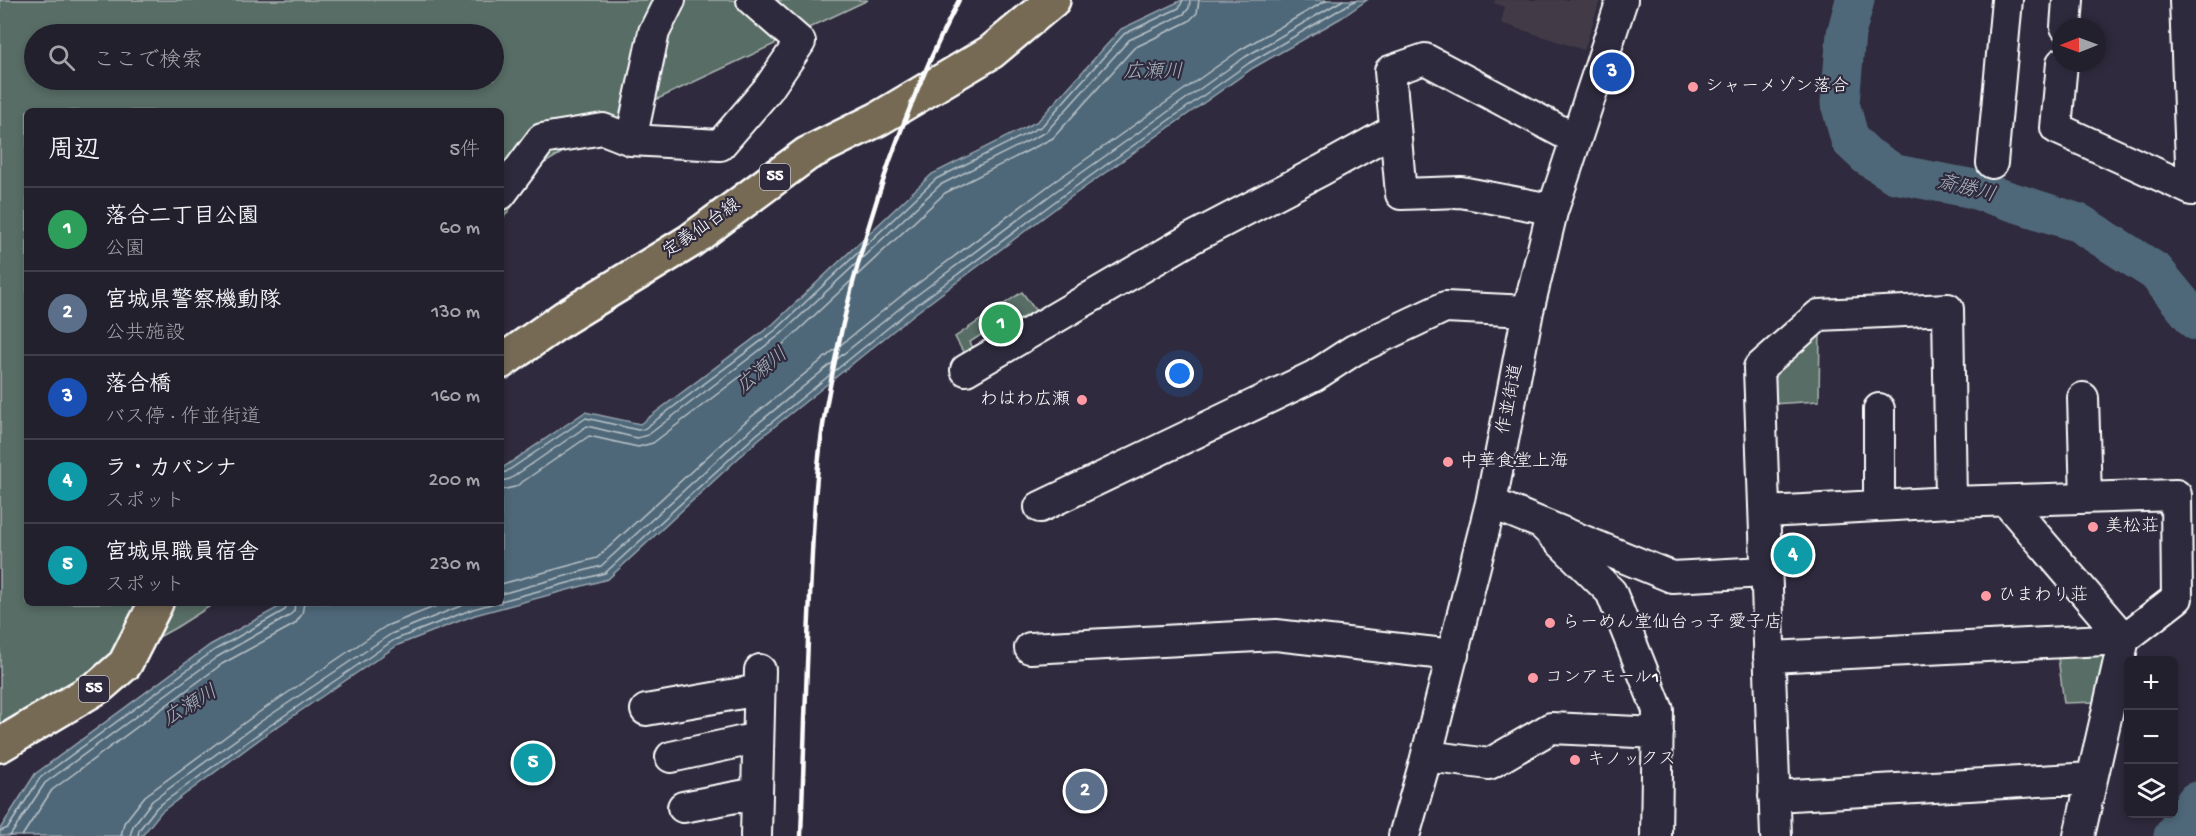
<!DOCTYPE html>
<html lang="ja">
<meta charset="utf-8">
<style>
body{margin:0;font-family:"Gochi Hand","Klee One",sans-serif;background:#2f2d3a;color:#f1f3f6}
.controls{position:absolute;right:18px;bottom:18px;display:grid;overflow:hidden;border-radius:9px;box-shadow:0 3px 9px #0003}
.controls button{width:54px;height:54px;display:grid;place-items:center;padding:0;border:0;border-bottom:2px solid #403e4a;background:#23202e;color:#f1f3f6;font:30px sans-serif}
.compass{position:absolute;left:2052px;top:18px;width:54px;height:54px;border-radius:50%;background:#23202e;box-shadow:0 3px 9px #0003;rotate:269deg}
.you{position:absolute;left:1180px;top:374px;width:21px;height:21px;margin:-15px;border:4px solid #fff;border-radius:50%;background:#1a73e8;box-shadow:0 0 0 9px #1a73e833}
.badge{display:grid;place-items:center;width:39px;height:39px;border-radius:50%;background:#ff9aa2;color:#fff;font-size:20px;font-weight:700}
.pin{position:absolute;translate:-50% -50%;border:3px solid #fff;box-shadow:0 2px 6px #0006}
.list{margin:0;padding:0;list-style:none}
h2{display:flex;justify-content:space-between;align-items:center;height:78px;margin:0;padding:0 24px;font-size:26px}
h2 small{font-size:20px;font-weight:400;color:#a3a3aa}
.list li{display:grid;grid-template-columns:39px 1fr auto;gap:18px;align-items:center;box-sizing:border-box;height:84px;padding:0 24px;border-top:2px solid #403e4a}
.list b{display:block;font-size:22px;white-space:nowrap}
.list p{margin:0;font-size:20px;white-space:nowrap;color:#a3a3aa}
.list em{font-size:20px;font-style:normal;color:#a3a3aa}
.icon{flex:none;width:33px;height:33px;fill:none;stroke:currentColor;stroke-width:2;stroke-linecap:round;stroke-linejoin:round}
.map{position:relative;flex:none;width:2196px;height:836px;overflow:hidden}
.search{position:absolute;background:#23202e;box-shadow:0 3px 9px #0003;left:24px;top:24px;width:480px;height:66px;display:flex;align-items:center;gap:15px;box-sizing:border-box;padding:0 21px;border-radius:33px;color:#a3a3aa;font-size:22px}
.panel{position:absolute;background:#23202e;box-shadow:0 3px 9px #0003;left:24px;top:108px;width:480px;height:498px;border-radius:9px}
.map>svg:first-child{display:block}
</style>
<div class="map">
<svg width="2196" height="836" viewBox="0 0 2196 836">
<rect width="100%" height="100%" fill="#2f2a3d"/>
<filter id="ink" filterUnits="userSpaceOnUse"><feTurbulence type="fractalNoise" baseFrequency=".0167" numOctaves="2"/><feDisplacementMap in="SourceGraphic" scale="12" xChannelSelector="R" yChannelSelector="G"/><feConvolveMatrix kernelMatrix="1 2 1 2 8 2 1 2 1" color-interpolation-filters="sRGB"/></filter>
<g filter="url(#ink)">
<!-- built -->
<path fill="#423a47" d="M1495,0H1600L1584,50L1501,23L1505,7L1494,3Z"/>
<!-- green -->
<path fill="#596d66" stroke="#acb6b2" stroke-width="1.5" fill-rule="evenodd" d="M0,0H868L632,111L543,164L501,221V111H27V603H215L177,627L0,725ZM34,34H494V80H34Z
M1022,292L1041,318L1001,337L993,327L970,342L977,356L968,361L955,337Z
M1820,331L1819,401L1772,404L1770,365Z
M2057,650L2109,653L2097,702L2064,703Z"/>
<!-- water -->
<path fill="#506879" stroke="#96a4af" stroke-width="1.5" d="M1182,0H1367L1341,18L1253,68L1064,202L913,315L759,439L608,579L475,615L398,645L268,733L161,812L142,836H0V829L35,774L210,645L286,603H501V469L585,412L640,424L773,324L932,174L1038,121L1121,29Z"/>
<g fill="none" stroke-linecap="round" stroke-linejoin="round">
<!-- shore -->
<path stroke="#b9c3c9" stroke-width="1.5" d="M501,473L506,472L586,418L638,430L644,429L777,329L936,179L1042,126L1124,34L1179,8L1183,0
M501,481L510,479L587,426L637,438L648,435L781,334L940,185L1046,132L1129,40L1184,14L1189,8L1190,0
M501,490L515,487L589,436L638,447L653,443L787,341L945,193L1053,138L1134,48L1189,21L1197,13L1199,0
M501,584L597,558L745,422L900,297L1051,184L1240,50L1327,0
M501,594L601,566L751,429L905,304L1056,191L1245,57L1343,0
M501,601L605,573L756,435L910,310L1061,197L1249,63L1356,0
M0,831L8,828L40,778L213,651L285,610L287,603
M10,836L45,783L217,657L289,616L294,611L295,603
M22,836L52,790L222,664L295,624L302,614L304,603
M121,836L124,823L145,796L255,715L386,626L444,603
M130,836L133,826L152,801L260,722L391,634L468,603
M138,836L139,830L157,807L265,729L394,640L473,609L495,603"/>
<!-- river -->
<path stroke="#506879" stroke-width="39" d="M1855,0L1846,34L1840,103L1850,140L1867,156L1895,174L1969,188L2079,223L2156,272L2196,321
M2173,836L2196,801"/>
<!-- minor casing -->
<g stroke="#fff" stroke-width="34">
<path id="minor" d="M2185,0L2192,190
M2066,27L2068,0
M2062,63L2056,128L2192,190H2196
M631,140L654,32L670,0
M1992,163L2007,0
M501,194L542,139L603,129L631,140L720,145L768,89L800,42L752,0
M1552,212L1540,207L1461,192L1401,194L1390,71L1425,59L1575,139
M966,370L1192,238L1322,170L1394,130
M2083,398L2086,498
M2006,501L2124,639
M1491,503L1672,577L1765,572
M1879,506V409
M1040,507L1314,376L1354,350L1445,307L1528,311
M1765,512L1951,502L2176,495L2177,598L2124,639L2079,836
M1542,524L1611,592L1658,710L1656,836
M1030,648L1276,635L1453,655
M1769,657L2124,639
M646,710L759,690
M1427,756L1489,764L1551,728L1658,733
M671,757L758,738
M1774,796L2092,778
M683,807L757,793
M756,836L760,670
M1404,836L1425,762L1491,503L1528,311L1552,212L1622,0
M1776,836L1759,368L1819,315L1948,309L1951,502"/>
</g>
<!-- major casing -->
<g stroke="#fff" stroke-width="38">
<path id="major" d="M501,362L564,318L690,241L807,154L878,119L991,52L1053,0
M0,745L101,685L125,664L156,603"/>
</g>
<!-- minor -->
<use href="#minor" stroke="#2f2a3d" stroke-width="30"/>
<!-- major -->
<use href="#major" stroke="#766a54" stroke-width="33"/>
<!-- rail -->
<path stroke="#fff" stroke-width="4.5" d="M801,836C804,756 806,676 810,596C813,533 815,469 826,407C851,267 894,126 959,0"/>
</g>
</g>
<!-- markers -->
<g fill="#ff9aa2" stroke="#2f2a3d" stroke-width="2">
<circle cx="1693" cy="87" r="6"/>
<circle cx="1082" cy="400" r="6"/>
<circle cx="1448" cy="462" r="6"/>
<circle cx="2093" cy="527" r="6"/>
<circle cx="1986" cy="596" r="6"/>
<circle cx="1550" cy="623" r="6"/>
<circle cx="1533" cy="678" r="6"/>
<circle cx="1575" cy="760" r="6"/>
</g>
<g text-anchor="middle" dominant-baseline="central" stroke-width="4.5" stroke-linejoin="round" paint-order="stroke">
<!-- shield labels -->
<g fill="#2f2a3d" stroke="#c1bfc5" stroke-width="1.5">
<rect x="760" y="164" width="30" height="26" rx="4.5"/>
<rect x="79" y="676" width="30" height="26" rx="4.5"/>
</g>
<g font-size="16" font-weight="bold" fill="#fff">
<text x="775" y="177">55</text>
<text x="94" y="689">55</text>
</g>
<!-- poi labels -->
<g font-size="18" fill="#fff" stroke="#2f2a3d" text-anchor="start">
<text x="1705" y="87">シャーメゾン落合</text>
<text x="1070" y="400" text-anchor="end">わはわ広瀬</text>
<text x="1460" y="462">中華食堂上海</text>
<text x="2105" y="527">美松荘</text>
<text x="1998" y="596">ひまわり荘</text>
<text x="1562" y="623">らーめん堂仙台っ子 愛子店</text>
<text x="1545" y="678">コンアモール1</text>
<text x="1587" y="760">キノックス</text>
</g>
<!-- street labels -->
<g font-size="18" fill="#fff" stroke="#2f2a3d">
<text transform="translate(702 229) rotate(-35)">定義仙台線</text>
<text transform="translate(1511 399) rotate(-79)">作並街道</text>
</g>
<!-- water labels -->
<g font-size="20" font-style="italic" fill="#a8b4bc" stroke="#2f2a3d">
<text x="1153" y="73">広瀬川</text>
<text transform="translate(1966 190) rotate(14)">斎勝川</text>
<text transform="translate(763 372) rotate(-40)">広瀬川</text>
<text transform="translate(191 707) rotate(-31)">広瀬川</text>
</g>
</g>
</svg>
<div class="controls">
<button>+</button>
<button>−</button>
<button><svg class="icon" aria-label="layers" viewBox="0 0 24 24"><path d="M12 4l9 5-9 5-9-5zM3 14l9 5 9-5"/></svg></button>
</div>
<svg class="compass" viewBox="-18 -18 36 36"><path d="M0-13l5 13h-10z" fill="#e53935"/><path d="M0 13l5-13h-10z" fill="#a3a3aa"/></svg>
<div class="you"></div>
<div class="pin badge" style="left:1001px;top:324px;background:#2e9e5b">1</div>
<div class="pin badge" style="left:1085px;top:791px;background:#5c6f8a">2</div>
<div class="pin badge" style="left:1612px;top:72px;background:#1a4fb4">3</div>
<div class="pin badge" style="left:1793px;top:555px;background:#0f9aa8">4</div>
<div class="pin badge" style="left:533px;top:763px;background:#0f9aa8">5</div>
<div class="search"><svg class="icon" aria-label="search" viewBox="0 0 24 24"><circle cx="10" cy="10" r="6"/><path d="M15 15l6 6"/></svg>ここで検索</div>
<section class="panel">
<h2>周辺<small>5件</small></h2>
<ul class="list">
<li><span class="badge" style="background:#2e9e5b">1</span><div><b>落合二丁目公園</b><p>公園</p></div><em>60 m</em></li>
<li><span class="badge" style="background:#5c6f8a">2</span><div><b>宮城県警察機動隊</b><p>公共施設</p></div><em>130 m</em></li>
<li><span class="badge" style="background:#1a4fb4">3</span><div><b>落合橋</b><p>バス停 · 作並街道</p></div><em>160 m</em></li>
<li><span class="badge" style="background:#0f9aa8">4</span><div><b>ラ・カパンナ</b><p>スポット</p></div><em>200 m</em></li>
<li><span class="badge" style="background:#0f9aa8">5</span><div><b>宮城県職員宿舎</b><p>スポット</p></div><em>230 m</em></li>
</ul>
</section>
</div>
